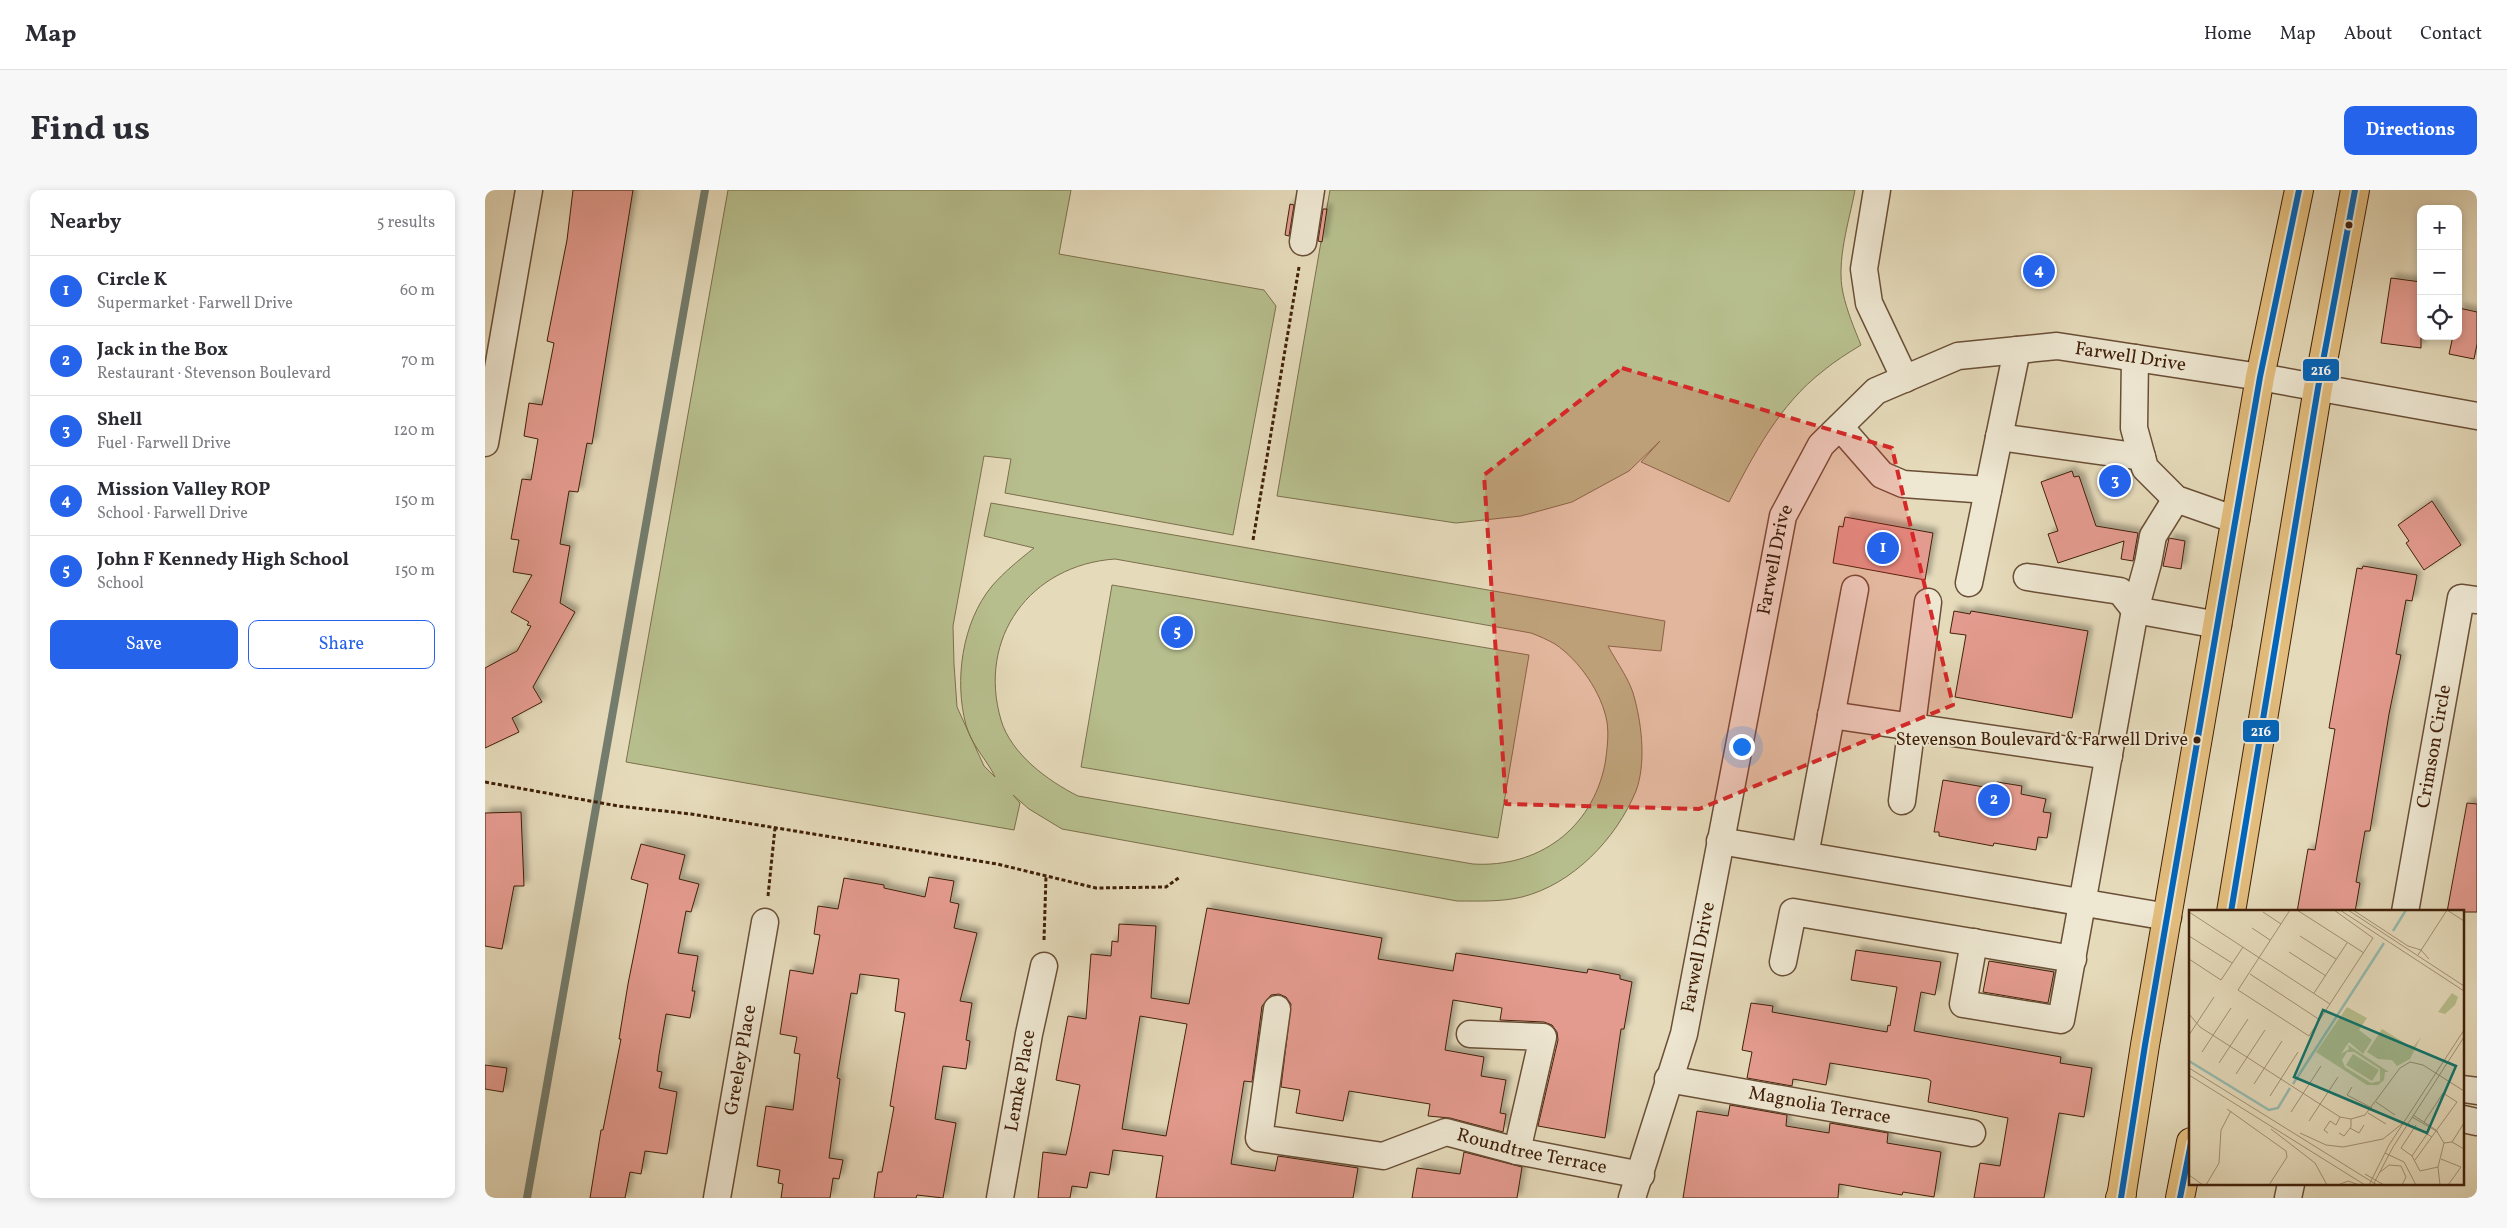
<!DOCTYPE html>
<meta charset="utf-8">
<style>
body{margin:0;font-family:Vollkorn,serif;background:#f7f7f7;color:#2b2b33}
.controls{position:absolute;right:15px;top:15px;display:grid;overflow:hidden;border-radius:10px;box-shadow:0 2px 8px #0003}
.controls button{width:45px;height:45px;display:grid;place-items:center;padding:0;border:0;border-bottom:1px solid #e1e1e2;background:#fff;color:#2b2b33;font:25px sans-serif}
.you{position:absolute;left:1256px;top:556px;width:18px;height:18px;margin:-12px;border:4px solid #fff;border-radius:50%;background:#1a73e8;box-shadow:0 0 0 8px #1a73e833}
.badge{display:grid;place-items:center;width:32px;height:32px;border-radius:50%;background:#2563eb;color:#fff;font-size:16px;font-weight:700}
.pin{position:absolute;translate:-50% -50%;border:2px solid #fff;box-shadow:0 1px 5px #0006}
.list{margin:0;padding:0;list-style:none}
h2{display:flex;justify-content:space-between;align-items:center;height:65px;margin:0;padding:0 20px;font-size:21px}
h2 small{font-size:16px;font-weight:400;color:#7c7c81}
.list li{display:grid;grid-template-columns:32px 1fr auto;gap:15px;align-items:center;box-sizing:border-box;height:70px;padding:0 20px;border-top:1px solid #e1e1e2}
.list b{display:block;font-size:19px;white-space:nowrap}
.list p{margin:0;font-size:16px;white-space:nowrap;color:#7c7c81}
.list em{font-size:16px;font-style:normal;color:#7c7c81}
.actions{display:flex;gap:10px;padding:15px 20px}
.actions a{flex:1;padding:11px 0;border:1px solid #2563eb;border-radius:10px;text-align:center;font-size:18px;color:#2563eb}
.actions .main{background:#2563eb;color:#fff}
.icon{flex:none;width:28px;height:28px;fill:none;stroke:currentColor;stroke-width:2;stroke-linecap:round;stroke-linejoin:round}
.map{position:relative;flex:none;width:1992px;height:1008px;overflow:hidden;border-radius:10px}
header{display:flex;align-items:center;gap:30px;box-sizing:border-box;height:70px;padding:0 25px;background:#fff;border-bottom:1px solid #e1e1e2}
header strong{font-size:24px}
nav{display:flex;gap:28px;margin-inline-start:auto;font-size:18px}
.intro{display:flex;align-items:center;justify-content:space-between;box-sizing:border-box;height:120px;padding:0 30px}
h1{margin:0;font-size:35px}
.button{padding:12px 22px;border-radius:10px;background:#2563eb;color:#fff;font-size:18px;font-weight:700}
main{display:flex;gap:30px;padding:0 30px}
aside{flex:1;background:#fff;border-radius:10px;box-shadow:0 2px 8px #0003}
.map>svg:first-child{display:block}
</style>
<header>
<strong>Map</strong>
<nav><a>Home</a><a>Map</a><a>About</a><a>Contact</a></nav>
</header>
<div class="intro"><h1>Find us</h1><a class="button">Directions</a></div>
<main>
<aside>
<h2>Nearby<small>5 results</small></h2>
<ul class="list">
<li><span class="badge">1</span><div><b>Circle K</b><p>Supermarket · Farwell Drive</p></div><em>60 m</em></li>
<li><span class="badge">2</span><div><b>Jack in the Box</b><p>Restaurant · Stevenson Boulevard</p></div><em>70 m</em></li>
<li><span class="badge">3</span><div><b>Shell</b><p>Fuel · Farwell Drive</p></div><em>120 m</em></li>
<li><span class="badge">4</span><div><b>Mission Valley ROP</b><p>School · Farwell Drive</p></div><em>150 m</em></li>
<li><span class="badge">5</span><div><b>John F Kennedy High School</b><p>School</p></div><em>150 m</em></li>
</ul>
<div class="actions"><a class="main">Save</a><a>Share</a></div>
</aside>
<div class="map">
<svg width="1992" height="1008" viewBox="0 0 1992 1008">
<defs>
<filter id="shadow"><feDropShadow dx="4.5" dy="-4.5" stdDeviation="2.5" flood-color="#0004"/></filter>
</defs>
<rect width="100%" height="100%" fill="#e5daba"/>
<filter id="stains"><feTurbulence type="fractalNoise" baseFrequency=".004" numOctaves="4"/><feColorMatrix values="0 0 0 0 .2 0 0 0 0 .09 0 0 0 0 .02 0 0 0 .5 -.17"/></filter>
<radialGradient id="worn" r=".72"><stop offset=".6" stop-color="#630" stop-opacity="0"/><stop offset="1" stop-color="#630" stop-opacity=".3"/></radialGradient>
<!-- green -->
<path fill="#b7be8d" stroke="#7c704c" fill-rule="evenodd" d="M243,0H586L574,64L779,100L791,116L748,345L520,303L526,269L499,266L468,436L469,474L472,517L499,576L510,587C503,571 486,555 481,535C469,491 477,432 507,396C519,382 534,370 549,358L499,346L506,313L1180,431L1176,461L1123,456C1132,473 1146,491 1150,510C1157,537 1161,574 1151,601C1131,649 1088,694 1037,707C1016,712 994,711 972,711L577,639L544,619L528,605L535,613L529,640L141,572ZM630,369L1046,443C1054,446 1063,450 1070,454C1094,470 1117,503 1122,532C1124,545 1122,561 1120,574C1107,639 1053,678 988,674L593,606C563,591 526,564 516,530C492,448 545,375 630,369Z
M845,0H1370C1364,32 1351,71 1358,103C1362,121 1369,138 1376,155C1363,163 1350,171 1338,181C1294,215 1269,264 1244,312L1156,272L1175,251L1144,281L1087,312L1036,326L971,333L792,306Z
M627,395L1044,465L1013,648L596,577Z"/>
<g fill="none" stroke-linecap="round" stroke-linejoin="round">
<!-- stream -->
<path stroke="#747d6e" stroke-width="8" d="M42,1008L220,0"/>
</g>
<!-- building -->
<path fill="#e49b8f" stroke="#41210a" fill-rule="evenodd" filter="url(#shadow)" d="M88,0H148L107,254L102,253L93,302L84,301L75,354L85,356L75,413L90,422L48,497L57,512L27,528L34,542L0,558V478L32,461L46,436L42,435L44,432L26,422L47,385L28,382L34,350L26,349L37,289L46,290L53,249L39,246L44,213L57,215L69,153L62,151L82,50Z
M805,14L809,15L804,46L800,45Z
M838,19H842L837,52L833,51Z
M1906,88L1936,92V158L1896,153Z
M1974,118L1992,122V154L1989,169L1964,164L1968,146H1973Z
M1587,281L1589,287L1594,286L1611,336L1653,343L1648,371L1636,369L1639,351L1573,373L1563,344L1573,341L1556,292Z
M1947,311L1976,355L1939,380L1921,353L1924,351L1913,335Z
M1360,327L1448,343L1440,390L1348,373L1354,336L1358,337Z
M1684,348L1700,351L1696,379L1678,376Z
M1878,376L1932,385L1927,411L1921,410L1911,464L1916,465L1904,524L1885,641H1880L1871,692L1875,693L1870,722H1812L1823,659L1830,660L1850,539L1844,538L1872,378L1877,379Z
M1469,421L1485,424L1486,421L1603,441L1587,528L1470,507L1481,445L1465,443Z
M1458,590L1511,599L1512,592L1537,596L1536,604L1561,609L1558,622L1566,623L1562,648L1553,647L1551,660L1509,653L1508,656L1454,646V642H1449Z
M1982,613L1992,614V722H1962Z
M36,622L39,696H29L17,759L0,756V623Z
M156,654L200,665L194,689L214,694L206,722L201,721L193,763L213,766L207,801H210L205,828L181,824L174,865L172,881L177,882L174,898L192,902L182,964L160,961L156,984L145,982L140,1008H105L116,940H118L136,849H134L143,794L163,694L146,689Z
M444,687L469,691L465,712L474,714L469,738L492,743L475,811L487,813L481,850L485,851L481,879L458,876L450,929L471,933L458,1008L432,1005L431,1008H389L393,982H397L409,917L405,916L420,823L410,821L414,789L375,784L372,804L366,803L352,888L355,889L344,968L358,970L354,989L348,988L345,1008H296L298,994L293,993L295,980L272,976L281,916L308,920L315,864L309,863L312,847L295,844L305,780L328,784L335,745L329,744L333,716L353,719L359,688L399,695V698L440,707Z
M722,718L897,748L893,769L968,781L971,763L1102,783L1103,779L1135,785V789L1147,792L1139,839H1136L1120,948L1053,936L1073,850L1072,842L1067,835L1059,832L1015,830L1017,818L968,810L960,860L999,867L996,886L1021,890L1015,923L1021,924L1018,942L965,928L943,926L945,914L864,901L858,931L811,923L815,900L796,897L806,814L801,807L794,804L786,805L777,816L767,892L759,891L746,974L790,981L793,966L873,978L868,1008H671L678,966L628,960L624,985L605,982L602,998L587,996L585,1008H553L558,962L581,965L586,942L595,895L571,890L583,826L601,829L606,764L626,766L627,751L633,752L634,734L671,736L666,808L704,814ZM655,826L702,834L681,946L637,939Z
M1371,760L1456,772L1450,805L1436,802L1429,841L1576,867L1575,873L1607,878L1599,927L1574,923L1559,1008H1489L1495,973L1515,976L1523,928L1443,912L1446,891L1443,889L1345,873L1341,895L1308,889L1307,896L1262,888L1267,862L1257,860L1266,813L1288,816L1287,822L1402,842L1403,835L1405,836L1412,797L1366,790Z
M1504,771L1569,782L1563,813L1498,802Z
M0,875L22,878L18,902L0,899Z
M1245,915L1302,925L1301,936L1344,943L1345,933L1403,943L1402,953L1456,962L1449,1007L1418,1002L1417,1005L1354,994L1353,1008H1198L1212,921L1243,926Z
M979,962L1037,977L1032,1008H927L932,978L975,984Z"/>
<g fill="none" stroke-linecap="round" stroke-linejoin="round">
<!-- minor casing -->
<g stroke="#6a4f36" stroke-width="29">
<g id="minor">
<path d="M1392,0L1379,79L1384,113L1420,189"/>
<path d="M818,52L826,0"/>
<path d="M1650,168L1649,238L1660,278L1691,309L1751,330"/>
<path d="M1355,237L1397,285L1418,294L1503,300"/>
<path d="M1514,247L1657,267"/>
<path d="M0,253L44,0"/>
<path d="M1542,387L1635,401L1650,420L1733,435"/>
<path d="M1484,393L1532,160"/>
<path d="M1346,525L1624,566"/>
<path d="M1417,611L1443,412"/>
<path d="M1235,651L1683,727"/>
<path d="M1320,665L1370,399"/>
<path id="s1" d="M1920,722L1976,408L1992,410"/>
<path d="M1489,752L1478,814L1576,830L1650,420L1663,373L1668,346L1691,309"/>
<path d="M1298,772L1308,722L1588,769"/>
<path id="s2" d="M792,819L774,948L898,966L961,942L1032,961L1156,985"/>
<path d="M985,844L1058,847L1032,961"/>
<path id="s3" d="M1183,889L1487,943"/>
<path d="M1978,899L1992,901"/>
<path d="M1978,929L1992,932"/>
<path id="s4" d="M232,1008L280,732"/>
<path id="s5" d="M515,1008L544,844L559,776"/>
<path id="s6" d="M1147,1008L1199,844L1298,326L1336,255L1391,201L1473,166L1572,156L1775,187L1992,226"/>
<path d="M1803,1008L1806,994"/>
</g>
</g>
<!-- major casing -->
<g stroke="#41210a" stroke-width="30">
<path id="major" d="M1746,722L1833,198L1870,0
M1636,1008L1660,855L1775,187L1814,0
M1695,1008L1706,952"/>
</g>
<!-- highway casing -->
<g stroke="#41210a" stroke-width="30">
<path id="highway" d="M1635,1008L1637,1003"/>
</g>
<!-- path -->
<path stroke="#41210a" stroke-width="3" stroke-dasharray="4 2.5" stroke-linecap="butt" d="M768,350L814,77
M0,592L133,616L206,624L512,674L611,698L681,697L695,687
M283,706L290,638
M559,750L561,686"/>
<!-- minor -->
<use href="#minor" stroke="#eee7d2" stroke-width="26"/>
<!-- major -->
<use href="#major" stroke="#e2bd7d" stroke-width="28"/>
<!-- highway -->
<use href="#highway" stroke="#e2bd7d" stroke-width="28"/>
<!-- bus-1 casing -->
<g stroke="#eee7d2" stroke-width="10">
<path id="bus-1" d="M1746,722L1833,198L1870,0
M1636,1008L1660,855L1775,187L1814,0
M1695,1008L1706,953"/>
</g>
<!-- bus-1 -->
<use href="#bus-1" stroke="#0065bd" stroke-width="6"/>
</g>
<!-- marked area -->
<path fill="#d62828" fill-opacity="0.2" stroke="#d62828" stroke-width="4" stroke-dasharray="10 6" stroke-linejoin="round" d="M1137,178L1407,258L1468,515L1214,619L1021,614L999,285Z"/>
<!-- markers -->
<g fill="#41210a" stroke="#eee7d2" stroke-width="2">
<circle cx="1864" cy="35" r="4.5"/>
<circle cx="1712" cy="550" r="4.5"/>
</g>
<g text-anchor="middle" dominant-baseline="central" stroke-width="4" stroke-linejoin="round" paint-order="stroke">
<!-- bus labels -->
<g font-size="18" fill="#41210a" stroke="#eee7d2" text-anchor="end">
<text x="1703" y="550">Stevenson Boulevard &amp; Farwell Drive</text>
</g>
<!-- street labels -->
<g font-size="19" fill="#41210a" stroke="#eee7d2">
<text stroke="none"><textPath href="#s6" startOffset="1120">Farwell Drive</textPath></text>
<text stroke="none"><textPath href="#s6" startOffset="655">Farwell Drive</textPath></text>
<text stroke="none"><textPath href="#s1" startOffset="168">Crimson Circle</textPath></text>
<text stroke="none"><textPath href="#s6" startOffset="250">Farwell Drive</textPath></text>
<text stroke="none"><textPath href="#s4" startOffset="140">Greeley Place</textPath></text>
<text stroke="none"><textPath href="#s5" startOffset="119">Lemke Place</textPath></text>
<text stroke="none"><textPath href="#s3" startOffset="154">Magnolia Terrace</textPath></text>
<text stroke="none"><textPath href="#s2" startOffset="411">Roundtree Terrace</textPath></text>
</g>
</g>
<!-- overview -->
<g transform="translate(1704 720)">
<rect width="275" height="275" fill="#e5daba"/>
<path d="M263,83L269,87L266,95L256,104L249,102ZM158,97L178,108L170,120L183,130L174,144L160,132L152,144L160,139L159,135L200,162H196L195,170L189,175H178L127,142ZM158,142H165L191,159V171L182,173L156,157L153,150ZM193,119L219,135L225,136L232,127L221,149L208,156L203,150L189,149L178,142ZM164,144L190,160L183,171L157,155Z" fill="#b7be8d" fill-rule="evenodd"/>
<path fill="none" stroke="#96bbb0" stroke-width="2.5" d="M204,21L217,0M0,151L80,200L89,198L101,178M104,174L195,33"/>
<path fill="none" stroke="#a39074" stroke-width="1" d="M101,0L49,80L120,126L184,28L145,0M108,0L175,43M151,0L275,81M159,0L275,76M164,0L219,36L232,40L240,49M258,0L275,11M0,2L141,94M74,2L92,14M63,18L81,30M0,26L43,53M111,26L147,49M100,42L137,66M229,45L258,0M0,49L32,70L54,37M61,64L131,110M125,83L158,33M0,104L11,117L151,207L162,209L176,205L211,158L221,152L234,155L275,181M0,125L25,87M13,142L42,98M30,153L59,109M0,158L188,275M47,164L76,120M0,165L176,275M65,174L93,131M163,177L158,185L183,198M81,186L109,142M187,192L206,205M38,199L97,241L98,247L80,275M102,202L132,156M179,203L197,214M224,205L247,220L255,233L249,257L251,275M223,207L249,222M120,211L149,167M227,215L212,238L223,246L231,261L249,257M161,218L170,223L175,215M82,219L126,253L138,275M111,223L137,235L154,237L194,229L214,213M139,223L135,220L141,211L147,215L151,207M150,223L155,226L162,217V209M263,232L275,213M255,233L263,232L275,239M196,243L215,252L227,275M223,246L238,224L243,227M252,249L272,257L259,275M226,250L268,192L254,183L235,212M190,263L200,255L212,256L217,267L213,275M176,264L195,275M0,265L14,275M185,273L204,237L275,127M17,275L30,253L32,220L42,201M149,275L159,271L170,275M180,275L200,235L275,120"/>
<path fill="#0f766e" fill-opacity="0.15" stroke="#0f766e" stroke-width="2.5" d="M134,100L267,156L238,223L105,167Z"/>
<rect width="275" height="275" fill="none" stroke="#41210a" stroke-width="2.5"/>
</g>
<g stroke="#eee7d2" stroke-width="2">
<rect x="1817" y="168" width="38" height="24" rx="5" fill="#0065bd"/>
<rect x="1757" y="529" width="38" height="24" rx="5" fill="#0065bd"/>
</g>
<g font-size="14" text-anchor="middle" font-weight="bold" fill="#fff">
<text x="1836" y="185">216</text>
<text x="1776" y="546">216</text>
</g>
<rect width="100%" height="100%" filter="url(#stains)"/>
<rect width="100%" height="100%" fill="url(#worn)"/>
</svg>
<div class="controls">
<button>+</button>
<button>−</button>
<button><svg class="icon" aria-label="locate" viewBox="0 0 24 24"><circle cx="12" cy="12" r="6"/><path d="M12 2v4M12 18v4M2 12h4M18 12h4"/></svg></button>
</div>
<div class="you"></div>
<div class="pin badge" style="left:1398px;top:358px">1</div>
<div class="pin badge" style="left:1509px;top:610px">2</div>
<div class="pin badge" style="left:1630px;top:291px">3</div>
<div class="pin badge" style="left:1554px;top:81px">4</div>
<div class="pin badge" style="left:692px;top:442px">5</div>
</div>
</main>
